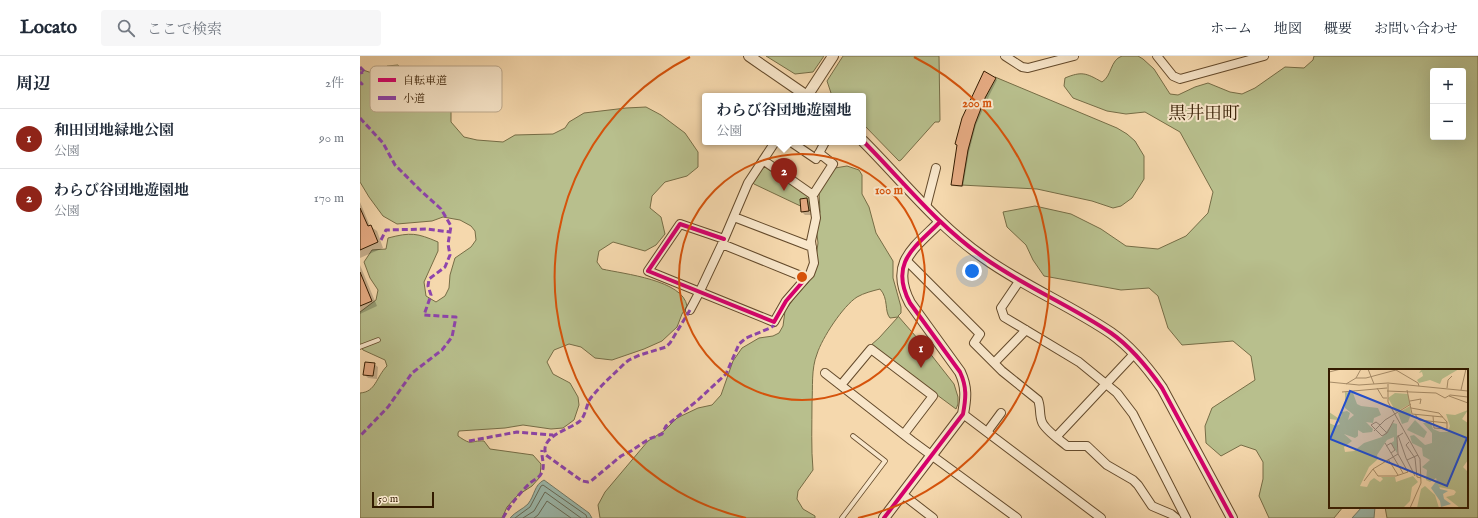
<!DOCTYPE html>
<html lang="ja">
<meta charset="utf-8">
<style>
body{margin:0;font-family:"IM FELL English","Noto Serif JP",serif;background:#f6f6f7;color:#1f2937}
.controls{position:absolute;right:12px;top:12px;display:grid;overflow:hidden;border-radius:4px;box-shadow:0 4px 16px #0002}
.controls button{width:36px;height:36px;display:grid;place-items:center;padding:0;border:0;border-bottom:1px solid #e0e1e3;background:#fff;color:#1f2937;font:20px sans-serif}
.scale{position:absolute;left:12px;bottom:10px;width:62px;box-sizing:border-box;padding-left:4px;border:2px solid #331b00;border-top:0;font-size:11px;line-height:14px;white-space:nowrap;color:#331b00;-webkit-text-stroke:3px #f8e6ca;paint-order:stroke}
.you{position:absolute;left:612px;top:215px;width:14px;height:14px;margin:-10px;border:3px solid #fff;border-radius:50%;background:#1a73e8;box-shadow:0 0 0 6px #1a73e833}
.badge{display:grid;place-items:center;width:26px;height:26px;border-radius:50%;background:#8f2418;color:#fff;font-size:13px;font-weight:700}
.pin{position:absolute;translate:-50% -33px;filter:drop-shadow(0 1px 2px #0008)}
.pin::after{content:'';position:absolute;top:21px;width:14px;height:12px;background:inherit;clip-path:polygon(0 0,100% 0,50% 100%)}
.popup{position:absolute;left:342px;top:37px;width:164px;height:52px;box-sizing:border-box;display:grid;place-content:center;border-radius:4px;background:#fff;filter:drop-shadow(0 1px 3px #0005);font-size:13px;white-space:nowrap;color:#747a83}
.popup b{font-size:15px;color:#1f2937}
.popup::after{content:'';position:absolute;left:50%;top:100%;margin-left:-8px;border:8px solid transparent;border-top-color:#fff}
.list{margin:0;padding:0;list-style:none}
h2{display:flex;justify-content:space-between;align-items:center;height:52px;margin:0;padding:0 16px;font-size:17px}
h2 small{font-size:13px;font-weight:400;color:#747a83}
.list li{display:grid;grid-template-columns:26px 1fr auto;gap:12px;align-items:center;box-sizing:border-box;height:60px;padding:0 16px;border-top:1px solid #e0e1e3}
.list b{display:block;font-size:15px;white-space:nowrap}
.list p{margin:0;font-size:13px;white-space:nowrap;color:#747a83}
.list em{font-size:13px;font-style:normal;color:#747a83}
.icon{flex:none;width:22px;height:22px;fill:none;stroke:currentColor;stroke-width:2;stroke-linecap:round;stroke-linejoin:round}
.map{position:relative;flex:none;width:1118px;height:462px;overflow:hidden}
header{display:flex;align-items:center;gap:24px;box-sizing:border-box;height:56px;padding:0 20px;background:#fff;border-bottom:1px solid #e0e1e3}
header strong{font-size:19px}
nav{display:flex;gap:22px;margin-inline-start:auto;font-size:14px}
.search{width:280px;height:36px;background:#f6f6f7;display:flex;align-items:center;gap:10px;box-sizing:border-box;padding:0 14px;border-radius:4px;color:#747a83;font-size:15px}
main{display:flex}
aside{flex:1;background:#fff}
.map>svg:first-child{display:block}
</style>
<header>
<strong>Locato</strong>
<div class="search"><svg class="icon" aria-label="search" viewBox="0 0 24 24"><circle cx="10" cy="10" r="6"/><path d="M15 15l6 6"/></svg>ここで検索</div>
<nav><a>ホーム</a><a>地図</a><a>概要</a><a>お問い合わせ</a></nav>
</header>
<main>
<aside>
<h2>周辺<small>2件</small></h2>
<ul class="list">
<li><span class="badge">1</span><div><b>和田団地緑地公園</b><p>公園</p></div><em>90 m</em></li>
<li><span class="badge">2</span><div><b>わらび谷団地遊園地</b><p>公園</p></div><em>170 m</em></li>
</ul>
</aside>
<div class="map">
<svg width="1118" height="462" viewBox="0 0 1118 462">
<rect width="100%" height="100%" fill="#f5d8ad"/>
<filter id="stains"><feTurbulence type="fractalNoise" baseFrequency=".005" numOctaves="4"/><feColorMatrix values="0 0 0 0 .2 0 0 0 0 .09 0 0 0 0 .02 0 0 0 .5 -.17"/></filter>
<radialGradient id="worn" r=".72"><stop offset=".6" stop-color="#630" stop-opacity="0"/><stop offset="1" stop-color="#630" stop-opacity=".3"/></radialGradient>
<!-- green -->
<path fill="#b8bf8d" stroke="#766d46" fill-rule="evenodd" d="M406,0H464L453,16L435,18Z
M483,0H579L580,64L579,66H575L541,104L539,105L503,68V40H472L467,25Z
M762,0H778L783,3L794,13L810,38L818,39L835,31L848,27L870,36L882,38L895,32L925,11L944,12L953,4L954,0H1118V462H1027L1025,451H1107V314H970V451H983L974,462H909L899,440L903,423V406L896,394L881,389L861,400L846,387L845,370L852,352L895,324L891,300L873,285L822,289L808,272L798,240L789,232L761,234L684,220L673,204L666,189L647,171L643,156L675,150L711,158L741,173L766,190L798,193L826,180L848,157L853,136L820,76L785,56L766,58L747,55L713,42L704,30L705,22C722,15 726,17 742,26C752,20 750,4 762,0ZM1073,15H1103V81H1073Z
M38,9L45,18L59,30L80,38L91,52V66L104,81L117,84L143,86L155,79L193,78L205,72L209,66L224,57L266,52L286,51L301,59L325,77L338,96V111L327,120L305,126L292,140L290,152L301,161L305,178L296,189L285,195L253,186L239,195L237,206L242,213C264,218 323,224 327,250L322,258L317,271L302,285L284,293L252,304L235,302L221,291L209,288L194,294L187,306L193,318L210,327L218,341L219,349L214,364L203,372L191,373L163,369L145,372L99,375L98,377V380C114,391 109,384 124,385L130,393L173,399L181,408L180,421L172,430L158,439L147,451L142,462H0V337C16,336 16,321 27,310L25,304L3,294L0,290V256L16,244L18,234L10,222L4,206L12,194L26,193L28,182C51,176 57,177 78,186V195L64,226L66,240L76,246L85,240L89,232L90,219L95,202L111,191L116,184L115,175L111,170L100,164L83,161L72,165L37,168L23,160L9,141L0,126V13L18,19L27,10Z
M635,21L757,72L767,78L775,85L784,100V123L779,131L772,142L761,150L753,152L732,145L677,133L601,129L604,109L616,60Z
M487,110L499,114L502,119V138L509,151L516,177L533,205V222L541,251V257L538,260L565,291L594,328L598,341V348L596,353L511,290V289L519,282L538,261L530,262C524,255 529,243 520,233C512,235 504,237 497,241C483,250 462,282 457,298C451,313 453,331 452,347C452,369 451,392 453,414L438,435L437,443L443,453L455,460V462H240L238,449L245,436L288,385L304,375L317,362L338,352L352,349L361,339L373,305L382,292L399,282L413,280L419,277L423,270L425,255L439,235L448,227L454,215L458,187L456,170L460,156L459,136L475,112Z
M405,111L450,141L451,155L394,128L393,127L403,112Z"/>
<!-- water -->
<path fill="#9cb9ac" stroke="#727a67" d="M184,424L229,457L232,462H150C155,456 163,453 168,448C175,439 174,429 184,424Z
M1002,451H1015L1014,462H992Z"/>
<!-- shadow -->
<path fill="#0003" d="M636,23L637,24L627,44L616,69L609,96L603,131L593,130L592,129L598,90Z
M441,143H447L451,147L452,159H445L442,156Z
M0,146L10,170L17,175L23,192L0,202Z
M0,209L17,250L0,258Z
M14,308L18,311L17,323L8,322L4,318Z"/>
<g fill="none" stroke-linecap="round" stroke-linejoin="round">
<!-- shore -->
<path stroke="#686a56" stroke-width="1" d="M155,462L170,451L181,430L183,429L226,459L227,462
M163,462L174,455L185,436L221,462
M174,462L178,459L187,445L211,462"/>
</g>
<!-- building -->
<path fill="#e6ab83" stroke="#331b00" d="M624,15L636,22L625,42L615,68L608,94L602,130L591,129L597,89L595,88L602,62Z
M447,142L449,155L441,156L440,143Z
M0,152L8,170L11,169L18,186L0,194Z
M0,216L12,245L0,250Z
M5,306L15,307L13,320L3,319Z"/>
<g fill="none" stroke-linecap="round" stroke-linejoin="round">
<!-- service casing -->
<g stroke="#644a2b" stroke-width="5.5">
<path id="service" d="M0,291L18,284
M482,462L525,405L493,380"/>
</g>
<!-- minor casing -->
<g stroke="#644a2b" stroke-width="10">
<path id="minor" d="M645,0L662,11L668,12L714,0
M797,0L813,20L820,23L904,0
M431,86L456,103L465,86
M403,104L453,139
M566,151L576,112
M374,161L452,191
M364,183L320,168L288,215L414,266L426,245L446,222
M362,188L446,222L450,218L454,207L451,185L456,162L453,139L473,108L459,97
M546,204L620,278L614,287L642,315L678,344C681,351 679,359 682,366C685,374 700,384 707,390H727L747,409L773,424L778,429L792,450L811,458L816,462
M660,224L641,252L644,261L719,306L757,337L773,358L826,462
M330,254L339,237L362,188L388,127L415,86
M634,307L666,274
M465,317L552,385L657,462
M481,329L511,293L573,340L544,378
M603,358L741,462
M627,376L641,357
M697,380L774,298
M542,438L573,462"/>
</g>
<!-- tertiary casing -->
<g stroke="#644a2b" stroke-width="12">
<path id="tertiary" d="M389,0L447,40
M447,40L473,0
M503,85C542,124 577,169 623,201C663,230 710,249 751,277C771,291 788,312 802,332L872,462
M524,462L603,358C606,342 607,331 600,316L550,247C529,207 554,192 580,166"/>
</g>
<!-- service -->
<use href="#service" stroke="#f8e6ca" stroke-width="4"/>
<!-- minor -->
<use href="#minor" stroke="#f8e6ca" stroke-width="8"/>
<!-- tertiary -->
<use href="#tertiary" stroke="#f8e6ca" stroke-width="10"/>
<!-- quiet -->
<path stroke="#8e44ad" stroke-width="3" stroke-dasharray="6 3" stroke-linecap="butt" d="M0,11L5,16L0,17
M0,26L2,28L0,27
M0,62L23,87L35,109L60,134L81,153L91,170L88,188L90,199L85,211L69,223L68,230L71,239L64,259L96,261L92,281L82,294L52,317L28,351L0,380
M21,184L26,174L66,173L90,176
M330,254L310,287L306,291L280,299L269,304L265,307C253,319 240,330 230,343C226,350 226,359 220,365C209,374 179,380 186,399L222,425L228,426L231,425L261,400L271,395L289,383L302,378L306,370L338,344L366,318L379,288L386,282L410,272L413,270L414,266
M109,385L157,376L193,379
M143,462C150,449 159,438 169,428C173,424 179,422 181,418C186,410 181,402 182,394"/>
<!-- cycleway casing -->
<g stroke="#f8e6ca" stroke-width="6">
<path id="cycleway" d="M503,85C542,124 577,169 623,201C663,230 710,249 751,277C771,291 788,312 802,332L872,462
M364,183L320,168L288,215L414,266L426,245L446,222
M524,462L603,358C606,342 607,331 600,316L550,247C529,207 554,192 580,166"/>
</g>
<!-- cycleway -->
<use href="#cycleway" stroke="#d6006c" stroke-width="4"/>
</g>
<!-- distance rings -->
<g fill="none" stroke="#d6530b" stroke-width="2">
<circle cx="442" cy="221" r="123"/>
<path d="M386 462A247 247 0 0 1 330 1M554 1A247 247 0 0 1 498 462"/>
</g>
<g text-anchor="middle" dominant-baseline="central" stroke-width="4" stroke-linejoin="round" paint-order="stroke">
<!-- quarter labels -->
<g font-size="18" fill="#331b00" stroke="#f8e6ca">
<text x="844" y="58">黒井田町</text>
</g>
</g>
<!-- overview -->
<g transform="translate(969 313)">
<rect width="139" height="139" fill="#f5d8ad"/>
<path d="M130,0L113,10L111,15L101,11L90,14L88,11L94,7L93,3L90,4L92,1ZM16,23L24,24L28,35L32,37L49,39L52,46L45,49L44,54L37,53L44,60L43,63L34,64L29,61V67L26,69L15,65L23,72L15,78L16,83L25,82L35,74L53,68L64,54L68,55V84L62,74L65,72V68L58,71L48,86L49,90L40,98L31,117L38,118L41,112L45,109L51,113L54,110L52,108H66L67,113L84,107L89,113L83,118L81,132L74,139H0V54L7,57L11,55L8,51L1,50L0,43L9,49L12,48L13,43L18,42L21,44L19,51L25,46L16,39ZM66,24L79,25L81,35L67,43L59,29ZM81,37L82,45L79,53L73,55L69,44ZM139,41L133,50L139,54V91L134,98L138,102L139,139H131L117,128L125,126L127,123L125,121L110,118L107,109L101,113L97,111L98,101L93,98L101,91L94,87L93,79L83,74L81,67L85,66L96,76L103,74V64L94,54H102L104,60L111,63H119L121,57L117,45L126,46ZM86,51L98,63L95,69L78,61ZM96,117L106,126L110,139H88L92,120Z" fill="#b8bf8d"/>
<path d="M108,111L111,120L119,122L114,125L115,130L122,135L112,138L111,132L102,119Z" fill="#9cb9ac"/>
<path fill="none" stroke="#a78c68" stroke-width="1" d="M39,0L45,15M0,3L12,0M27,9H37L67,1L89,14L90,17M0,13L30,16L59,14L139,22M17,15L27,9L32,0M59,15V33L91,90L92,114L81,139M48,19L54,29H58M118,19L119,11L123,7M78,21L83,45L114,48M132,21L137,0M58,22L107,24L116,29L121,26L139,28M13,23L58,19M120,27L139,34M81,32L92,30L91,35M82,39L110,44L118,53V60L105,59L104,47M86,45L90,51L118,54M51,56L47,53L42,56L53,67L58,64M51,57L58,64L65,51M45,62L56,51L82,35M69,66L77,89L86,107M80,73L77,76L86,89L88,108L92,109M56,74L74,104M57,77L62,74L66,81L62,84M59,90L69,106M78,91L89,86M44,100L69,85M35,112L44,100L49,107H67L79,103L69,85L68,68L74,64"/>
<path fill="#1d4ed8" fill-opacity="0.15" stroke="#1d4ed8" stroke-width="2" d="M21,22L138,69L118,117L1,70Z"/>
<rect width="139" height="139" fill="none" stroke="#331b00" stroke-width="2"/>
</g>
<!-- legend -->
<rect x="10" y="10" width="132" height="46" rx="6" fill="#f8e6ca" stroke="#bda98d" stroke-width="1"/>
<rect x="18" y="22" width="18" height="4" fill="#d6006c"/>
<rect x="18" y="40" width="18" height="4" fill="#8e44ad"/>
<g font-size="11" fill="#331b00">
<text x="43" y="28">自転車道</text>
<text x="43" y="46">小道</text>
</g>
<circle cx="442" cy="221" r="6" fill="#d6530b" stroke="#f8e6ca" stroke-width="2"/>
<g font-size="12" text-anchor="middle" font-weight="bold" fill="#d6530b" stroke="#f8e6ca" stroke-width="4" stroke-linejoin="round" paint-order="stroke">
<text x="617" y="51">200 m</text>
<text x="529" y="138">100 m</text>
</g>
<rect width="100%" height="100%" filter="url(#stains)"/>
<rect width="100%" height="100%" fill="url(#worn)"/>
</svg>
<div class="controls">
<button>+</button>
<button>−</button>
</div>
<div class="scale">50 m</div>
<div class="you"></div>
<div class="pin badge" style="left:561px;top:312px">1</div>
<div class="pin badge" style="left:424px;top:135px">2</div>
<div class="popup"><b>わらび谷団地遊園地</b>公園</div>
</div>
</main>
